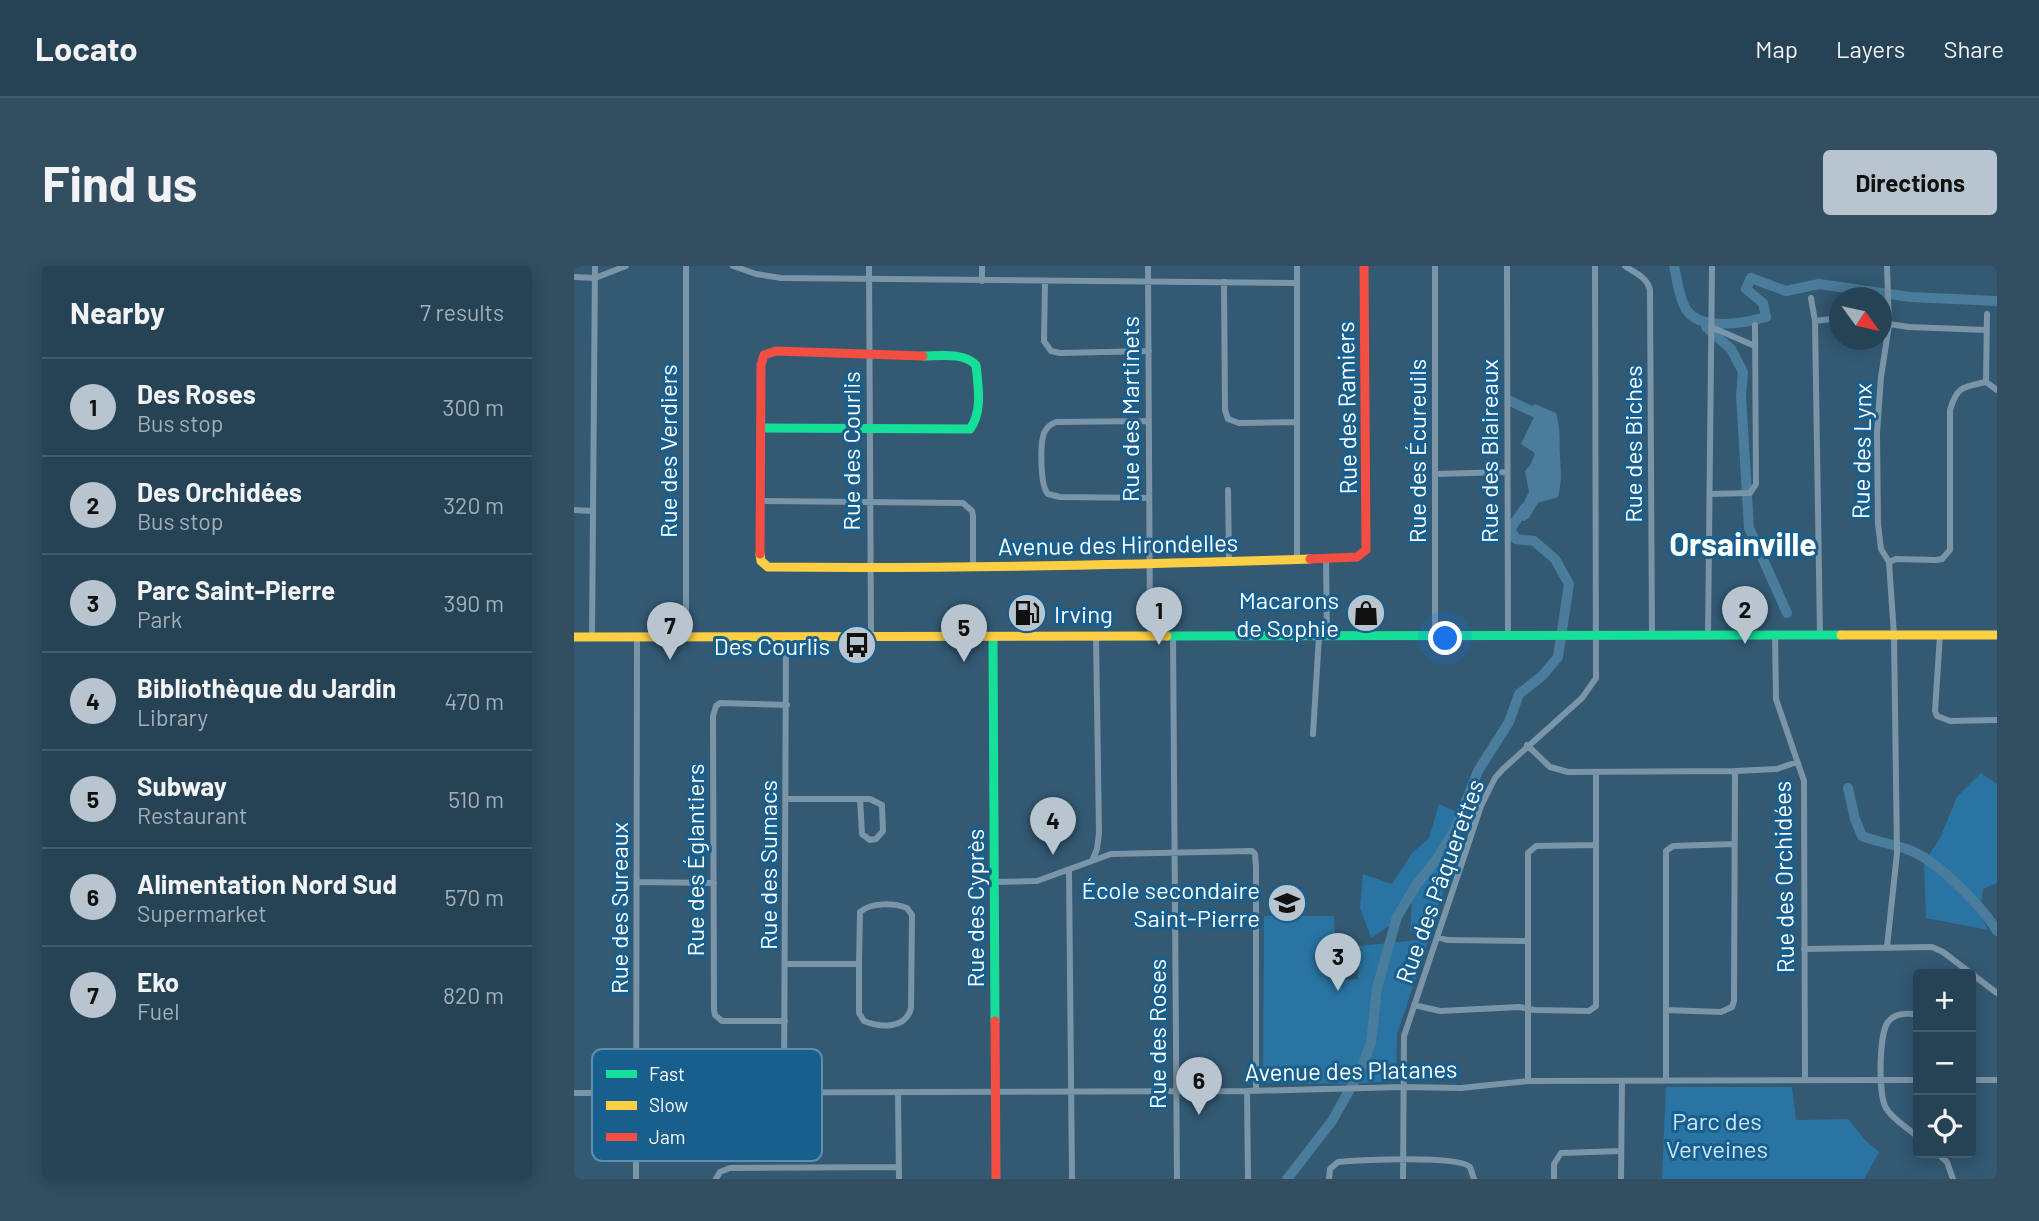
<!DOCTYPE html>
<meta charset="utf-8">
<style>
body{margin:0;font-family:Barlow,sans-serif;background:#324e60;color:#f1f3f6}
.controls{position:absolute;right:21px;bottom:21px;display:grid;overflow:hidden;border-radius:7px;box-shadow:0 4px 18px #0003}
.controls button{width:63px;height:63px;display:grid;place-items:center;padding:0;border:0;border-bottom:2px solid #425c6c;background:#264356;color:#f1f3f6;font:35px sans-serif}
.compass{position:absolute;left:1255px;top:21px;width:63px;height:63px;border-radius:50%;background:#264356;box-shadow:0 4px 18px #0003;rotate:123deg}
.you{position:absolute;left:872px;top:373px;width:24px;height:24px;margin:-18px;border:5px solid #fff;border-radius:50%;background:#1a73e8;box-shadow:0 0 0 10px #1a73e833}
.badge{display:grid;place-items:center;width:46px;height:46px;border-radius:50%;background:#b8c5ce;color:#111;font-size:23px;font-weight:700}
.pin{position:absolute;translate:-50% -58px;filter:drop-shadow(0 2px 4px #0008)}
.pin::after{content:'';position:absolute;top:37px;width:24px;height:21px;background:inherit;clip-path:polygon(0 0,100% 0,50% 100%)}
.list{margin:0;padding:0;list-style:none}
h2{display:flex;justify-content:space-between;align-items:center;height:91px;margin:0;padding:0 28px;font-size:30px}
h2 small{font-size:23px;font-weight:400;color:#a4b0b9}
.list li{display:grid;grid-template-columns:46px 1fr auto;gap:21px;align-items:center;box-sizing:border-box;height:98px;padding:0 28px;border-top:2px solid #425c6c}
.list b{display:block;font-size:26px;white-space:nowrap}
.list p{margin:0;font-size:23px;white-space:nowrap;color:#a4b0b9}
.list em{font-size:23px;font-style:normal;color:#a4b0b9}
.icon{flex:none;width:38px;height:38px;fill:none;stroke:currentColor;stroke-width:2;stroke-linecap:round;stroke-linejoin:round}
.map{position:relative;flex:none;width:1423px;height:913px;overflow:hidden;border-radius:7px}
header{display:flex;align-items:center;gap:42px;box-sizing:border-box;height:98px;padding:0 35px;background:#264356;border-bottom:2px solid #425c6c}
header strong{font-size:33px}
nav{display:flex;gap:38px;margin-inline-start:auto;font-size:24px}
.intro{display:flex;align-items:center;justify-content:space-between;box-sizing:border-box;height:168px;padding:0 42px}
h1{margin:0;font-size:49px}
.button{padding:18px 32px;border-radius:7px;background:#b8c5ce;color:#111;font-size:24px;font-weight:700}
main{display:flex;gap:42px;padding:0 42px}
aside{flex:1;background:#264356;border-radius:7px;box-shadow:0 4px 18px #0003}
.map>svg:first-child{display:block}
</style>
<header>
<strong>Locato</strong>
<nav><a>Map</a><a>Layers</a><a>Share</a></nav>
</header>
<div class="intro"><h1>Find us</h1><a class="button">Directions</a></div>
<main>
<aside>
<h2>Nearby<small>7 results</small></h2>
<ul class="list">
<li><span class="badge">1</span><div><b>Des Roses</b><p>Bus stop</p></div><em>300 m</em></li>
<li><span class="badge">2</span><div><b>Des Orchidées</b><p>Bus stop</p></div><em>320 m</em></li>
<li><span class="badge">3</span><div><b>Parc Saint-Pierre</b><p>Park</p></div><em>390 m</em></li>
<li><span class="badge">4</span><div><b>Bibliothèque du Jardin</b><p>Library</p></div><em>470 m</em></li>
<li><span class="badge">5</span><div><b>Subway</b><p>Restaurant</p></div><em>510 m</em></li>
<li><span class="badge">6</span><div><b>Alimentation Nord Sud</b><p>Supermarket</p></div><em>570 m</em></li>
<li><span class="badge">7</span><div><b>Eko</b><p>Fuel</p></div><em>820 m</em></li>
</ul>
</aside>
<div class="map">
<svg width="1423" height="913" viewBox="0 0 1423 913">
<rect width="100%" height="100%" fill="#335973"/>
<!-- green -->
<path fill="#2974a3" d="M1407,507L1423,518V617L1409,623L1406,648L1414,664L1352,652L1350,596L1366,572L1383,531Z
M865,538L892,550L871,621L852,671L836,664L838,637L825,653L797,672L786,642L789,608L818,618L838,587L855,572Z
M690,650H760L762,714L784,713L785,680L855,673L823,768L822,815L772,818L694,817L689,815Z
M1092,821H1218L1222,854L1274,853L1291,874L1305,886L1290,913H1088Z"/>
<!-- water -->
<path fill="#4a7c9c" d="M961,138L982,147C987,164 985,175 986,191C987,208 988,214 984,231L964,237L955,252L950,255L941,253L955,226L951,205L957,198L961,187L947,178L960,151L958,141Z"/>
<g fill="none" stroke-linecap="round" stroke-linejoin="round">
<!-- river -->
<path stroke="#4a7c9c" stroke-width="10" d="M1100,0C1103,13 1105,32 1112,43C1126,66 1171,57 1192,51L1189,37L1172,23L1177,12L1212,25L1245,18L1336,31L1423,35
M1132,61L1157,83L1169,106L1167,129L1175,262L1213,347
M936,135L964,148L966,153
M1274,522L1281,553L1288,570C1303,576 1320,578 1335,584C1363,594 1408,640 1423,665
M713,913L758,855L785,807L797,777L803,722L823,651L842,619L863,593L881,563L904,505L935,456L945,428L968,410L984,391L995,318L981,293L960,275L942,273L936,263L951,242"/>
<!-- street -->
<path stroke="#7a95a7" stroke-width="6" d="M159,0L182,8L207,12L723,17
M295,0L297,370
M574,0L576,370
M861,0V370
M933,0L934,370
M1051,0C1061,7 1073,11 1076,24L1078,370
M1313,0L1315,59L1307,111L1303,167L1304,258L1307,283L1315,296L1320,369L1323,587L1313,681
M0,11L21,12L52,0
M408,15V0
M471,15L470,75L477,85L486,87L575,85
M650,16L651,144L654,153L665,157L723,156
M1237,32L1241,55L1246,369
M1413,48L1412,116L1423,124
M1241,55L1266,52
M1308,57L1335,61L1412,64
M1137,61L1181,80
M574,155L482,156C476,158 473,161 470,167C466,178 466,220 474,228L486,231L575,232
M861,208L933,206
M654,224L655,295
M1136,228L1176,227L1182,218L1181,59
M186,235L389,237L398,245L399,250V301
M0,244L19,245
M723,292V0
M752,292L753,370
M1315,296L1322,293L1362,294L1368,293L1376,284V144C1383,120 1389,121 1412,116
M1134,369L1138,0
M1201,369L1202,433L1230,515L1231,814
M1366,369L1361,445L1363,450L1376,455L1423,454
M599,370L603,913
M18,371L21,0
M112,371V0
M739,468L745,370
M953,479L976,501L994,506L1161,505L1203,503L1223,496
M213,533H286L288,568L296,574L302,573L309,565L308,539L296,533H286
M518,595L523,583L525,567L522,370
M495,605L498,913
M64,616L140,617
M419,616L463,615L537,588L678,585L681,588L682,601V824
M863,671L873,674L953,675
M1230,683L1358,681L1369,686L1423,727
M212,698H285V747L290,755C307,762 332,763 337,742L338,649L333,642C320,637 297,636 286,646L285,698
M840,739L866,745L945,741L961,744L1015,745L1022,740V506
M1092,744L1147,746L1158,741L1160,735L1161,505
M1344,749C1334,747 1321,747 1314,756C1305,767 1304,829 1312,842C1318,853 1334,862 1344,871
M211,755H148L141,749L140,744L139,450L142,440L146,437L213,439
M1092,814V585L1099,580L1160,578
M1397,814H1423
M954,815V587L962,580L1022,579
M673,825L674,912
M0,827L673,825L829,821L887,822L954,815L1344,814
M210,827L212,371
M324,827L325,913
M1363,887L1373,896L1379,913
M62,913L63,371
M142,913L146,906L156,902L325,901
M755,913L756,903L764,896C785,894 885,889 896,901L900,913
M829,913L830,770L907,540L921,512L929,503L1008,432L1022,412L1021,0
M980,913V898L987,887L1047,885
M1047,913L1048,815"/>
<!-- fast -->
<path stroke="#16e098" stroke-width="9" d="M187,162L396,163C409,145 404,120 402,99C390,86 365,90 349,90
M593,370L1267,369
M419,371L421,755"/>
<!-- slow -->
<path stroke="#ffcf43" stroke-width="9" d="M186,288L187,295L194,301C375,303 555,299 736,293
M1267,369H1423
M0,371L593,370"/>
<!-- jam -->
<path stroke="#f24e42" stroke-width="9" d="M186,288L187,99L190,89L202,85L349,90
M736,293L783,291L792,284L790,0
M421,755L422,913"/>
</g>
<!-- icons -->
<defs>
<g id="fuel-disc" transform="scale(2.0125)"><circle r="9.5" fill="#b8c5ce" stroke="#185f8e"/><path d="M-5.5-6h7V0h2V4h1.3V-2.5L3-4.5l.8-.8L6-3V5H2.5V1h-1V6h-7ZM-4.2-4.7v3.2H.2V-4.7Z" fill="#111"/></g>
<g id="shop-disc" transform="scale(2.0125)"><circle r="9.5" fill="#b8c5ce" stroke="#185f8e"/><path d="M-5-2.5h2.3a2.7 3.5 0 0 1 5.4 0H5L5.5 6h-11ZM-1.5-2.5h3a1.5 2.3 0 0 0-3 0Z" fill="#111"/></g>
<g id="bus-disc" transform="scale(2.0125)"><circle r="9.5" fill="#b8c5ce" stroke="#185f8e"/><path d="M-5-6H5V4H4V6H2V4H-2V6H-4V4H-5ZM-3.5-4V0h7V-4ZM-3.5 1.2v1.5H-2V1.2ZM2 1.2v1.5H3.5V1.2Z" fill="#111"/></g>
<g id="school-disc" transform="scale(2.0125)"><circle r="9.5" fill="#b8c5ce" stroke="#185f8e"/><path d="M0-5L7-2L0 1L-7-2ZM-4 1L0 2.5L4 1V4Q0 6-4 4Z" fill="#111"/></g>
</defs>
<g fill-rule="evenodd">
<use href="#fuel-disc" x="453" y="347"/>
<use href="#shop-disc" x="792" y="347"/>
<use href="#bus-disc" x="283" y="379"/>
<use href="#school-disc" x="713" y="637"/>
</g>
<g text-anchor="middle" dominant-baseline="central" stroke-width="6" stroke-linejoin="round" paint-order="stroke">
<!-- street labels -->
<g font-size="24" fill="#fff" stroke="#185f8e">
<text transform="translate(772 142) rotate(-91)">Rue des Ramiers</text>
<text transform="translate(555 143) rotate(-90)">Rue des Martinets</text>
<text transform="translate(1058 178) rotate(-90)">Rue des Biches</text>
<text transform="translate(93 185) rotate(-90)">Rue des Verdiers</text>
<text transform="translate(276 185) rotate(-90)">Rue des Courlis</text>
<text transform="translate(842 185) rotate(-90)">Rue des Écureuils</text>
<text transform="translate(914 185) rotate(-90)">Rue des Blaireaux</text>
<text transform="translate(1287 185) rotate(-89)">Rue des Lynx</text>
<text transform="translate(544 278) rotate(-1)">Avenue des Hirondelles</text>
<text transform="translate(120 594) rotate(-90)">Rue des Églantiers</text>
<text transform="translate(193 599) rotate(-90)">Rue des Sumacs</text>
<text transform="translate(1209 611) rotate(-91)">Rue des Orchidées</text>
<text transform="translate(865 615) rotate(-70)">Rue des Pâquerettes</text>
<text transform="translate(44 642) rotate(-90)">Rue des Sureaux</text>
<text transform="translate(400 642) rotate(-90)">Rue des Cyprès</text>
<text transform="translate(582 768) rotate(-90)">Rue des Roses</text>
<text transform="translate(777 804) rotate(-1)">Avenue des Platanes</text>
</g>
<!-- poi labels -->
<g font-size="24" fill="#fff" stroke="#185f8e" text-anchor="end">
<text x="765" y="333">Macarons<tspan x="765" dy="28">de Sophie</tspan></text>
<text x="480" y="347" text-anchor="start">Irving</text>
<text x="256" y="379">Des Courlis</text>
<text x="686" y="623">École secondaire<tspan x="686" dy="28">Saint-Pierre</tspan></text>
</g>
<!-- park labels -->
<g font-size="24" fill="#cae8fb" stroke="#185f8e">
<text x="1143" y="854">Parc des<tspan x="1143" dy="28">Verveines</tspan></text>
</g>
<!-- district labels -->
<g font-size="32" font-weight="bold" fill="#fff" stroke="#185f8e">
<text x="1169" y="277">Orsainville</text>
</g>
</g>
<!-- legend -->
<rect x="18" y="783" width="230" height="112" rx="10" fill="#185f8e" stroke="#5d8fb0" stroke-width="2"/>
<rect x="32" y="804" width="31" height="8" fill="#16e098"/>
<rect x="32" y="835" width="31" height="9" fill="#ffcf43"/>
<rect x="32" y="867" width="31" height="8" fill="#f24e42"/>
<g font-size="19" fill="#fff">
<text x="75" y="815">Fast</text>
<text x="75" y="846">Slow</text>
<text x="75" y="878">Jam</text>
</g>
</svg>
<div class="controls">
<button>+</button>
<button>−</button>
<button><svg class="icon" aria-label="locate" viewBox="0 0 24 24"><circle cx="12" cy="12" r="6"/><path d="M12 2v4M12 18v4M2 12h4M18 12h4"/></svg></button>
</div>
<svg class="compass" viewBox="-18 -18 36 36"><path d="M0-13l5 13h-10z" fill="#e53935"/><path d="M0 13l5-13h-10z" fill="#a4b0b9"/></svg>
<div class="you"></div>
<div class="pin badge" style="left:585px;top:379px">1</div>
<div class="pin badge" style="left:1171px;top:378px">2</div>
<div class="pin badge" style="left:764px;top:725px">3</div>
<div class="pin badge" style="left:479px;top:589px">4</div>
<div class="pin badge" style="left:390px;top:396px">5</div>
<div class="pin badge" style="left:625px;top:849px">6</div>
<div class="pin badge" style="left:96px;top:394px">7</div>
</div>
</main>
